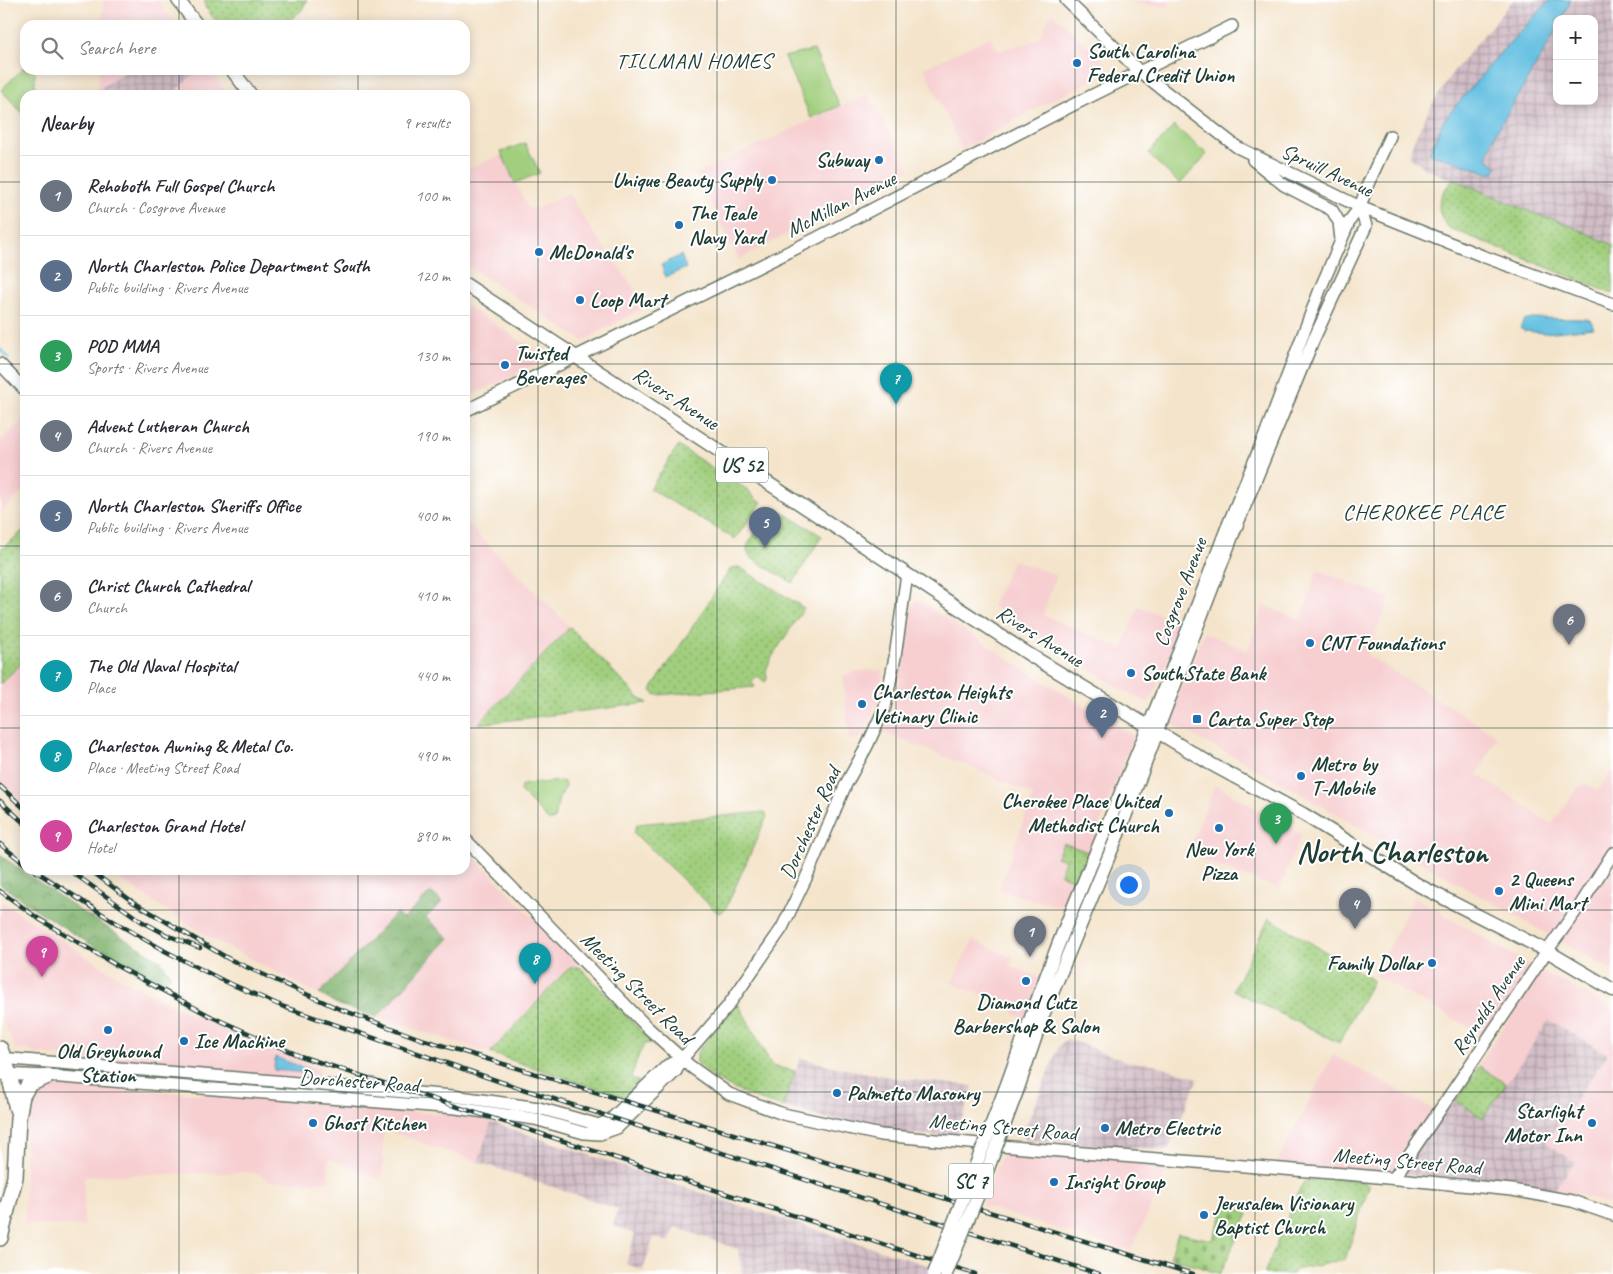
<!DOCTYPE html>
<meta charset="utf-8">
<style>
body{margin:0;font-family:Caveat,sans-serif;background:#f2f2f3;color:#2b2b33}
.controls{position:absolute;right:15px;top:15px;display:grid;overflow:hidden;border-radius:10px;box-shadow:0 2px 12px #0003}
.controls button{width:45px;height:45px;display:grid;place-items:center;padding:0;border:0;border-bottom:1px solid #e1e1e2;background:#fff;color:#2b2b33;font:25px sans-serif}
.you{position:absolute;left:1128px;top:884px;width:18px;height:18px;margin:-12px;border:4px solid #fff;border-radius:50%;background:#1a73e8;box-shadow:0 0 0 8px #1a73e833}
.badge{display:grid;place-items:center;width:32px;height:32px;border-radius:50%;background:#1f6fb2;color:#fff;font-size:16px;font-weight:700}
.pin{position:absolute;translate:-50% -41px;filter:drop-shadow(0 1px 2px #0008)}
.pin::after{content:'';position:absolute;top:26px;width:18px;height:15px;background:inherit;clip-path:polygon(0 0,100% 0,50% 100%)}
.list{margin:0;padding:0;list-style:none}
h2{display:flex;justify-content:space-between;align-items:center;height:65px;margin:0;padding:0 20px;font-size:21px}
h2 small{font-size:16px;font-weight:400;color:#7c7c81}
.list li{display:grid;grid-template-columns:32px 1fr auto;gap:15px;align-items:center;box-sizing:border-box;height:80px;padding:0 20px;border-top:1px solid #e1e1e2}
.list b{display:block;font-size:19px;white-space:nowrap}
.list p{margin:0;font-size:16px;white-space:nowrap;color:#7c7c81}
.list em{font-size:16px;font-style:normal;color:#7c7c81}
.icon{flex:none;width:28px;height:28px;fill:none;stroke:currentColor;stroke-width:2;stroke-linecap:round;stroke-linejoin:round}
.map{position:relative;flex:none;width:1613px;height:1274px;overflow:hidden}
.search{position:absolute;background:#fff;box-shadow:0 2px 12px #0003;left:20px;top:20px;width:450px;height:55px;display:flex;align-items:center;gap:12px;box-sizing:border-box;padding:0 18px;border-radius:15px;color:#7c7c81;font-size:19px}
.panel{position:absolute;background:#fff;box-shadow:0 2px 12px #0003;left:20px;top:90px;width:450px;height:785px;border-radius:15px}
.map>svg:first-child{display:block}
</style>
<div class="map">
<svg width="1613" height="1274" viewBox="0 0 1613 1274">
<defs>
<pattern id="industrial-grid" width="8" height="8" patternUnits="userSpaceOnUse" patternTransform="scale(1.25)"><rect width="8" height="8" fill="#d2bdc6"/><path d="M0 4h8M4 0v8" fill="none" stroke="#aa9ba2"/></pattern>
<pattern id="grass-dots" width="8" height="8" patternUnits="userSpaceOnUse" patternTransform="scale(1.25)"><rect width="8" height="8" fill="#a1cf7e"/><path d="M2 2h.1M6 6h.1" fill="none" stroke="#83a968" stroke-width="1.8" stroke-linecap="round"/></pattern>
<pattern id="forest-crowns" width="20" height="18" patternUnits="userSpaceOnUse" patternTransform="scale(1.25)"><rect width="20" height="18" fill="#80b26d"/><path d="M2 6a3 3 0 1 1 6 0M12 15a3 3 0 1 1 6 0" fill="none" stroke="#68925a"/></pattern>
<pattern id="cemetery-stones" width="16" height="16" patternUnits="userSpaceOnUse" patternTransform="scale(1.25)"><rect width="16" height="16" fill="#a1cf7e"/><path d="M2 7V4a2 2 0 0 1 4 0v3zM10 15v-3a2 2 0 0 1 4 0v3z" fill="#83a968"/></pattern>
</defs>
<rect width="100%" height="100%" fill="#fff"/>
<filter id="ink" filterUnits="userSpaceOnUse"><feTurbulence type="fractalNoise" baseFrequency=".02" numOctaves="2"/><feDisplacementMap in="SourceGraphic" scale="10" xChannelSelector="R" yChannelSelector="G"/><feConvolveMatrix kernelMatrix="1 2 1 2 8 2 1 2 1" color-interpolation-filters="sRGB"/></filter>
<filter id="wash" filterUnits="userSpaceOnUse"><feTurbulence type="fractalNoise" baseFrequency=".0096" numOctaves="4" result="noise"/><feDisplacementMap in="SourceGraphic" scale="20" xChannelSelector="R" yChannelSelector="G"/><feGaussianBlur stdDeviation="1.12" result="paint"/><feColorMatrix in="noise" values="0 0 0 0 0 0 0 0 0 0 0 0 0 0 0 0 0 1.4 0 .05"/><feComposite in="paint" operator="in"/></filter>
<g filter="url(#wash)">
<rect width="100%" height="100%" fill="#f4e4cb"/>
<!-- built -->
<path fill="#f7cfd1" d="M103,0H158L175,25H102Z
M1128,0H1169L1170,7L1146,5Z
M1053,13L1106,64L1098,77L1029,112L962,150L924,68L990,37L999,51L1036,40L1042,35L1048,18Z
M99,70H128L98,90Z
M198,70H209L230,95H171Z
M868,94L910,170L739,259L696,174Z
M502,155L528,208L536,209L568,193L592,231L647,306L583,341L465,264V170Z
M465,305L541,354L542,360L539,363L465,399Z
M25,418V489L0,513V441Z
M465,521L570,627L478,724L465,727Z
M1013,560L1056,575L1043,615L1122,649L1138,606L1183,624L1151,700L1147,703L1112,684L992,606Z
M1317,570L1390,598L1367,655L1497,736L1478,775L1552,824L1577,788L1586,784L1598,791L1613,768V971L1235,757L1176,727L1170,721V715L1178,698L1204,632L1248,651L1263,605L1301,620Z
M918,600L1029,672L1132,735L1133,738L1067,909L999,890L1033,795L964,764L882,732L895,704L912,607L915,602Z
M25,660V804L0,781V684Z
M884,670L877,704L863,735L860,739L849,740L843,676L858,671Z
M1215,785L1301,834L1280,889L1216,866L1187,854Z
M465,850L487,870L581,968L577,967L564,973L490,1053L339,1005L203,934L106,870H465Z
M1414,897L1525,962L1613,1009V1206L1578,1194L1554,1190L1575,1162L1546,1143L1609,1054L1549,1020L1506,1084L1478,1065L1520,1003L1515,1000L1489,1038L1375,976Z
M0,900L109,971L168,1004L320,1069L319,1080L110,1064L105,1061L83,1060L45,1054L40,1055L27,1050L16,1049L0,1016Z
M973,940L1013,957L1010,966L1041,978L1026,1019L1015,1015L1009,1005L951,983Z
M1333,1055L1438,1112L1394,1178L1274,1168Z
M46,1083L107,1087L492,1118L478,1162L383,1129V1178L374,1177L328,1158L329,1182L269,1181L261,1175L251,1172L84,1176V1226L24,1225L27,1095L31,1090Z
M1005,1146L1171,1160L1131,1251L981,1205Z"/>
<!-- industrial -->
<path fill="url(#industrial-grid)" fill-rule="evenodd" d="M1513,0H1613V245L1552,218H1545L1423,168L1418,162L1409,158L1412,144L1430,108L1453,72ZM1557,19H1594V101H1557Z
M128,70H198L171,95H98V90Z
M1549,1020L1608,1054L1546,1143L1575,1162L1554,1190L1504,1182L1397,1173L1449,1095L1483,1118Z
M1068,1039L1125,1061L1153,1064L1198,1078L1168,1150L1026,1140L1023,1136L1026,1126L1059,1046Z
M800,1058L840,1068L895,1078L973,1086L956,1137L900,1133L836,1121L783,1107Z
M491,1122L741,1206L955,1274H742L738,1249L675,1227L669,1242L654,1237L643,1270L626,1264L635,1234L613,1226L618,1209L478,1162Z"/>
<!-- grass -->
<path fill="url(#grass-dots)" stroke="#608659" d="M205,0H307L302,10L284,25H219L205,7Z
M1453,179L1545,218H1552L1613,245V294L1449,228C1433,209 1438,197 1453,179Z
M678,446L748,490L757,501L762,502L735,539L650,489Z
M774,510H779L822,536L793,583L757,562L749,556L747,551L748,544L769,513Z
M25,529V660L0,684V550Z
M739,567L804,608L772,657L766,670L767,679L765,682L758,676L751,681L755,687L658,695L654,694L651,690L731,568Z
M570,627L639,698L648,703L478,724Z
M765,812L767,816L725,910L718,913L634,833L637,824Z
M1063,843L1088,852L1077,881L1060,874L1065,860L1056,857L1059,853Z
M1269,918L1373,980L1339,1043L1233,990Z
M577,967L581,968L652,1043L645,1044L639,1054L631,1078L638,1081C637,1088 631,1092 626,1098L490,1053L564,973L570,968Z
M738,1003L772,1066L795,1071L783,1107C758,1100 713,1084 697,1063V1053L700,1048Z
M1479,1066L1506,1084L1483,1118L1456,1101Z
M1321,1177L1362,1181L1369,1186L1345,1260L1294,1270L1293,1274H1264L1300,1188L1304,1182Z"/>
<!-- forest -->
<path fill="url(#forest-crowns)" stroke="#507850" d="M0,855L79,910L160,960L171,975L164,984C137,974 112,957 87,942C57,923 28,905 0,884Z
M431,892L442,902L426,918L449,938L377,1017L339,1005L319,994L396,913L403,919Z"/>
<!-- cemetery -->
<path fill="url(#cemetery-stones)" stroke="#608659" d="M1227,1202L1248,1214L1220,1274L1170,1257L1178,1233L1212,1240Z"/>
<!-- park -->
<path fill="#a1cf7e" stroke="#608659" d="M814,50L840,106L811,118L784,57Z
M25,66V70H35V95H25V116L1,90Z
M1174,126L1207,154L1180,184L1148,154Z
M525,143L540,173L515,183L501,152Z
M562,781L564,782L566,787L559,798L554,820H548L520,791L521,786L526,784Z"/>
<!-- water -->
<path fill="#63c0e1" stroke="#417e8a" d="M1550,0H1571L1561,19H1557V27L1550,41L1494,136L1487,158L1497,167L1492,174L1429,153L1444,120L1501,52Z
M681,255L686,268L666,277L661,265Z
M1532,318L1587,319L1591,321L1594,328L1545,333L1524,331L1520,328L1524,320Z
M275,1057L309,1070L308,1073L274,1070Z"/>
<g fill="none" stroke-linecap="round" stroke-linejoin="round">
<!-- stream -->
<path stroke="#63c0e1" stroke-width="2.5" d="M0,349L9,358"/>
</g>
</g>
<g filter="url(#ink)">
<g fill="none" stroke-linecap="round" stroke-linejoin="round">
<!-- secondary casing -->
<g stroke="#6a7769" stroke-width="14">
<path id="secondary" d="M1066,0L1139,71L1237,147L1360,207L1485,257L1613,304
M1253,160L1284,185L1332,210L1339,222L1341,240
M0,364L25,390
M465,411L817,238L1069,107L1232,26
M1148,727L1189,626L1225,532L1265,435L1321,287L1350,220L1360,207L1368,184L1390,136
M1157,732L1233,535L1313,341L1366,226L1360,207
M465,839L647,1027L690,1066L729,1094L783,1114L881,1135L1035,1149L1356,1175L1512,1190L1572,1201L1613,1215
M0,1058L453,1096L539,1108L599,1125L610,1120L668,1065L682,1059
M0,1074L48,1076L456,1108L535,1119L584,1133L600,1134L617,1128L676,1071L682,1059L728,1006L782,928L806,878L846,784L867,746L885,707L895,657L907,574
M1394,1178L1547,951L1581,904L1613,853"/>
</g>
<!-- primary casing -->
<g stroke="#6a7769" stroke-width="15">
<path id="primary" d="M178,0L197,25
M232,70L251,95
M465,284L1030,655L1211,764L1303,814L1420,886L1547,951L1613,990
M1006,1087C1027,1029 1047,970 1071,913C1096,851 1123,789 1148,727
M1017,1091L1043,1015L1121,827L1157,732"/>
</g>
<!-- highway casing -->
<g stroke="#6a7769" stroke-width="18">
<path id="highway" d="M0,1049L9,1074L17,1109
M0,1238L15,1177L18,1118L22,1096L29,1084L48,1076"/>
</g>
<!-- secondary -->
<use href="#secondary" stroke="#fff" stroke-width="11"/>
<!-- primary -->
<use href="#primary" stroke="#fff" stroke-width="12"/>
<!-- highway -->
<use href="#highway" stroke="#fff" stroke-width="15"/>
<!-- rail casing -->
<g stroke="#1f3d34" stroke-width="4.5">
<path id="rail" d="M0,786L25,809
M0,801L25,824
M0,844L25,864
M34,870L113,921L165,951L224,981L284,1007L501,1082L1099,1274
M69,870L141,921L167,935L200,948
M90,870L133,902L229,959L337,1008L418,1038L1193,1274
M0,891L39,919L121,968L212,1017L300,1056L975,1274"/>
</g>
<!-- rail -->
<use href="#rail" stroke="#fff" stroke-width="2.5" stroke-dasharray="8" stroke-linecap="butt"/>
<!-- primary-bridge casing -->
<g stroke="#6a7769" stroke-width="15" stroke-linecap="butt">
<path id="primary-bridge" d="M934,1274L1006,1087
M946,1274L978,1195L1017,1091"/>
</g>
<!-- primary-bridge -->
<use href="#primary-bridge" stroke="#fff" stroke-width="12"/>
</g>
</g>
<!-- grid -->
<path fill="none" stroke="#1f3d34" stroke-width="1" stroke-opacity="0.55" d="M179,0V25M358,0V25M538,0V1274M717,0V1274M896,0V1274M1075,0V1274M1255,0V1274M1434,0V1274M179,70V95M358,70V95M0,182H25M465,182H1613M0,364H25M465,364H1613M0,546H25M465,546H1613M0,728H25M465,728H1613M179,870V1274M358,870V1274M0,910H1613M0,1092H1613"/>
<!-- markers -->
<g fill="#1f6fb2" stroke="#fff" stroke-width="2">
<circle cx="1077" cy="63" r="5"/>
<circle cx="879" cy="160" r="5"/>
<circle cx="772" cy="180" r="5"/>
<circle cx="679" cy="225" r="5"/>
<circle cx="539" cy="252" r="5"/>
<circle cx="580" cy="300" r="5"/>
<circle cx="505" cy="365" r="5"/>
<circle cx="1310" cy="643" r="5"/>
<circle cx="1131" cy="673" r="5"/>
<circle cx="862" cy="704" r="5"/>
<rect x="1192" y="714" width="10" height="10" rx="2.5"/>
<circle cx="1301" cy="776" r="5"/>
<circle cx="1169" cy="813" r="5"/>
<circle cx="1219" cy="828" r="5"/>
<circle cx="1499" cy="891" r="5"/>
<circle cx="1432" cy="963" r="5"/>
<circle cx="1026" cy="981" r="5"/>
<circle cx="108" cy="1030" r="5"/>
<circle cx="184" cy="1041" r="5"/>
<circle cx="837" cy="1093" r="5"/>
<circle cx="313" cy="1123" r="5"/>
<circle cx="1592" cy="1123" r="5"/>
<circle cx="1105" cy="1128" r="5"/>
<circle cx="1054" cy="1182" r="5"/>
<circle cx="1204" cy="1215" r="5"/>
</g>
<g text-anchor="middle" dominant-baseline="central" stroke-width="4" stroke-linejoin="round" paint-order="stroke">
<!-- shield labels -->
<g fill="#fff" stroke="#627771" stroke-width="1">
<rect x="716" y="447.5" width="52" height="35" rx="4"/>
<rect x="948.5" y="1163.5" width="45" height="35" rx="4"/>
</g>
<g font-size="20" font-weight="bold" fill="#1f3d34">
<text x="742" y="465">US 52</text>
<text x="971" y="1181">SC 7</text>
</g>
<!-- poi labels -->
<g font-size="21" font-weight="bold" fill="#1f3d34" stroke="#fff" text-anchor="start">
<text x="1087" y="51">South Carolina<tspan x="1087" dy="24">Federal Credit Union</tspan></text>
<text x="869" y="160" text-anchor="end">Subway</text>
<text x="762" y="180" text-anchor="end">Unique Beauty Supply</text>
<text x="689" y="213">The Teale<tspan x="689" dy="24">Navy Yard</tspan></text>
<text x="549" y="252">McDonald's</text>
<text x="590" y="300">Loop Mart</text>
<text x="515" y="353">Twisted<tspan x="515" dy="24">Beverages</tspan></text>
<text x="1320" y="643">CNT Foundations</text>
<text x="1141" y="673">SouthState Bank</text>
<text x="872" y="692">Charleston Heights<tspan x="872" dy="24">Vetinary Clinic</tspan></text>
<text x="1207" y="719">Carta Super Stop</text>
<text x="1311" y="764">Metro by<tspan x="1311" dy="24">T-Mobile</tspan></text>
<text x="1159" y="801" text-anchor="end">Cherokee Place United<tspan x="1159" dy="24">Methodist Church</tspan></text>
<text x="1219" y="849" text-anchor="middle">New York<tspan x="1219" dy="24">Pizza</tspan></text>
<text x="1509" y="879">2 Queens<tspan x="1509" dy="24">Mini Mart</tspan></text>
<text x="1422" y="963" text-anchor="end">Family Dollar</text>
<text x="1026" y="1002" text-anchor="middle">Diamond Cutz<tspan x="1026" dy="24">Barbershop &amp; Salon</tspan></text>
<text x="194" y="1041">Ice Machine</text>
<text x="108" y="1051" text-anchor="middle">Old Greyhound<tspan x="108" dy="24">Station</tspan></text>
<text x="847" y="1093">Palmetto Masonry</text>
<text x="1582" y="1111" text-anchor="end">Starlight<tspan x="1582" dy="24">Motor Inn</tspan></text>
<text x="323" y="1123">Ghost Kitchen</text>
<text x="1115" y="1128">Metro Electric</text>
<text x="1064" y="1182">Insight Group</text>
<text x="1214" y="1203">Jerusalem Visionary<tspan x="1214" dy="24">Baptist Church</tspan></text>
</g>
<!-- street labels -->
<g font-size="21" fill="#1f3d34" stroke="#fff">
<text transform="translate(1327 170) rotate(25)">Spruill Avenue</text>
<text transform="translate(841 204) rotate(-27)">McMillan Avenue</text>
<text transform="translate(676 398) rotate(33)">Rivers Avenue</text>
<text transform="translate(1180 592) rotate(-69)">Cosgrove Avenue</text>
<text transform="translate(1040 636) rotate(32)">Rivers Avenue</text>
<text transform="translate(810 823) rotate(-66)">Dorchester Road</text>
<text transform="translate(637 988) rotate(45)">Meeting Street Road</text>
<text transform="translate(1488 1005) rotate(-56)">Reynolds Avenue</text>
<text transform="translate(359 1081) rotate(4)">Dorchester Road</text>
<text transform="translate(1003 1127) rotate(5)">Meeting Street Road</text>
<text transform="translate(1407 1161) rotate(5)">Meeting Street Road</text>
</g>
<!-- neighbourhood labels -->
<g font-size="22" letter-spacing="1" fill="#1f3d34" stroke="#fff">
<text x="694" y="61">TILLMAN HOMES</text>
<text x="1424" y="512">CHEROKEE PLACE</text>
</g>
<!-- town labels -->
<g font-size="31" font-weight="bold" fill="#1f3d34" stroke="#fff">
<text x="1392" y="851">North Charleston</text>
</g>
</g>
</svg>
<div class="controls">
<button>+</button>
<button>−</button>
</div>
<div class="you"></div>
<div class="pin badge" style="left:1030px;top:957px;background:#6b7280">1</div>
<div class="pin badge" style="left:1102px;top:738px;background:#5c6f8a">2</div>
<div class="pin badge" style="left:1276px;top:844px;background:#2e9e5b">3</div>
<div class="pin badge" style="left:1355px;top:929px;background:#6b7280">4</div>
<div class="pin badge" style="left:765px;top:548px;background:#5c6f8a">5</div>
<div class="pin badge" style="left:1569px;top:645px;background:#6b7280">6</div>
<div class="pin badge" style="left:896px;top:404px;background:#0f9aa8">7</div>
<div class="pin badge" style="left:535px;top:984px;background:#0f9aa8">8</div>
<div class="pin badge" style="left:42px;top:977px;background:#d1479c">9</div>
<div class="search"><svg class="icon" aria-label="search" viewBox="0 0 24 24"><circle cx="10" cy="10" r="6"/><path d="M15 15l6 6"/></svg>Search here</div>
<section class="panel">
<h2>Nearby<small>9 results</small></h2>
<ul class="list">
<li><span class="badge" style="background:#6b7280">1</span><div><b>Rehoboth Full Gospel Church</b><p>Church · Cosgrove Avenue</p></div><em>100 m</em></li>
<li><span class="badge" style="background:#5c6f8a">2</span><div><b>North Charleston Police Department South</b><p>Public building · Rivers Avenue</p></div><em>120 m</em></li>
<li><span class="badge" style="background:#2e9e5b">3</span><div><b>POD MMA</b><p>Sports · Rivers Avenue</p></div><em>130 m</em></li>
<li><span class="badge" style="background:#6b7280">4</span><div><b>Advent Lutheran Church</b><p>Church · Rivers Avenue</p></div><em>190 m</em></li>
<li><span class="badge" style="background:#5c6f8a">5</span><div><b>North Charleston Sheriffs Office</b><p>Public building · Rivers Avenue</p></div><em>400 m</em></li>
<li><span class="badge" style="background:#6b7280">6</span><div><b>Christ Church Cathedral</b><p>Church</p></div><em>410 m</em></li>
<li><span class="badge" style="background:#0f9aa8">7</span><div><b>The Old Naval Hospital</b><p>Place</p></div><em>440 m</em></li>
<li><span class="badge" style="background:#0f9aa8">8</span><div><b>Charleston Awning &amp; Metal Co.</b><p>Place · Meeting Street Road</p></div><em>490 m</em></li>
<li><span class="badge" style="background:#d1479c">9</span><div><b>Charleston Grand Hotel</b><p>Hotel</p></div><em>890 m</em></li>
</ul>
</section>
</div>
